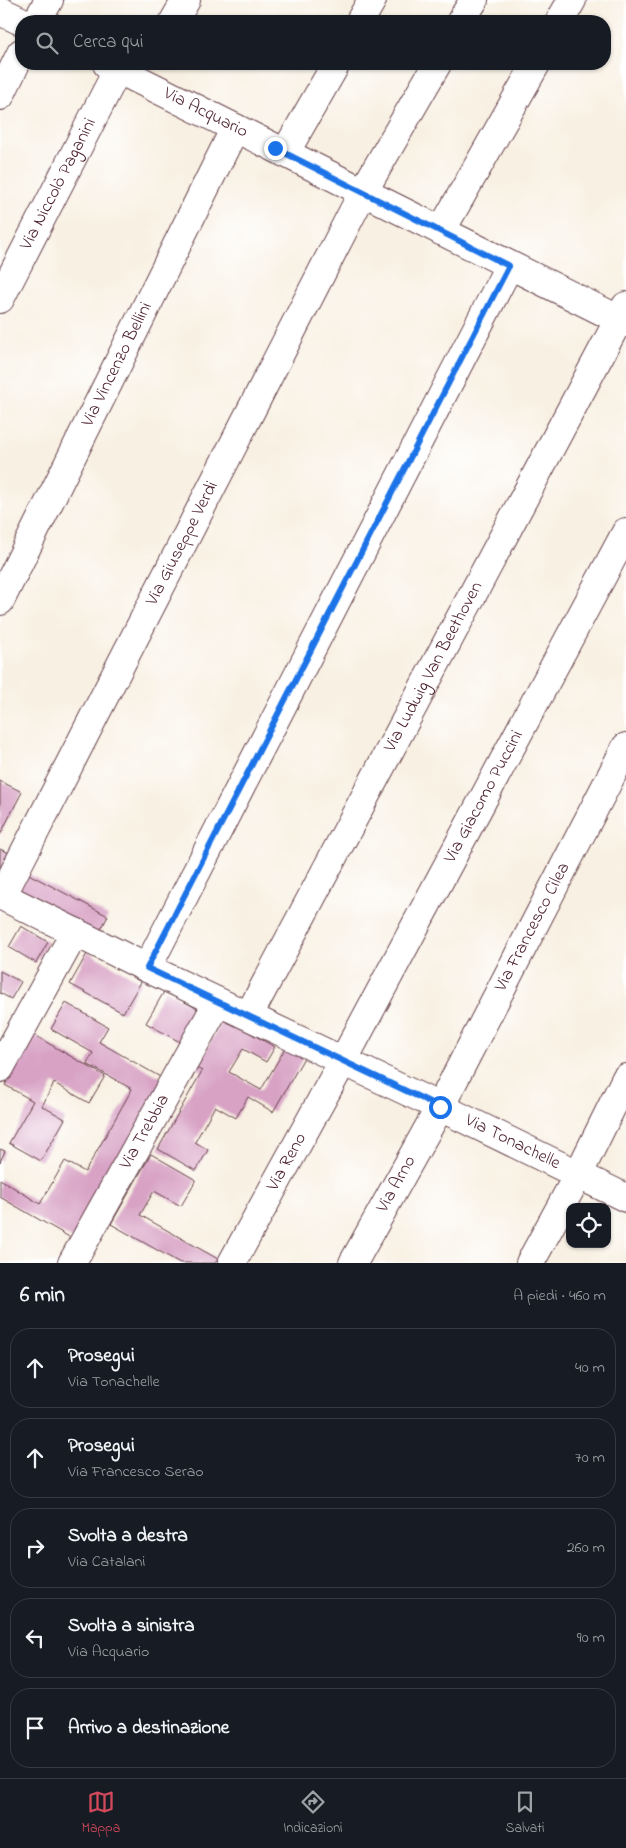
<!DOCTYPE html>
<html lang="it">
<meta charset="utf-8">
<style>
body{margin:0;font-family:"Indie Flower",sans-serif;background:#20242c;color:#f1f3f6}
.controls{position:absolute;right:15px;bottom:15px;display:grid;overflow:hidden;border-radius:10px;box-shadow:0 1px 4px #0004}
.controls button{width:45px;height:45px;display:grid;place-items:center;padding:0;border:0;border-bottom:1px solid #363941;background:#171b24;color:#f1f3f6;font:25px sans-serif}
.stop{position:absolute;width:15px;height:15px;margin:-11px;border:4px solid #1a73e8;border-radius:50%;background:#fff}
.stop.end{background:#1a73e8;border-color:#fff;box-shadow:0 1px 5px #0008}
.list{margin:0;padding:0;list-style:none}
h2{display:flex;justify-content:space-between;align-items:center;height:65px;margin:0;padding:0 20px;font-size:21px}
h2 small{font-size:16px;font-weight:400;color:#9ea1a6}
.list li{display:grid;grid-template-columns:32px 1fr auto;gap:15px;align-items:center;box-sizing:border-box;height:80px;margin:0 10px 10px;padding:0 10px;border:1px solid #363941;border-radius:20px}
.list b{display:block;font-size:19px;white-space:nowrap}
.list p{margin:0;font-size:16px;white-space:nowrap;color:#9ea1a6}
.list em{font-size:16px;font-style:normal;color:#9ea1a6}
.icon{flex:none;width:28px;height:28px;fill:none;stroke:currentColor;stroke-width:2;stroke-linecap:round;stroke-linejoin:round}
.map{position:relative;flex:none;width:626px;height:1263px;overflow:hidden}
.search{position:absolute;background:#171b24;box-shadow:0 1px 4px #0004;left:15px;right:15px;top:15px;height:55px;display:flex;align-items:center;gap:12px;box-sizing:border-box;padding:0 18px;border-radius:20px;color:#9ea1a6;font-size:19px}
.sheet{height:515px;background:#171b24}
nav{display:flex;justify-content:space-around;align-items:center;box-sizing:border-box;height:70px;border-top:1px solid #363941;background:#171b24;font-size:14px;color:#9ea1a6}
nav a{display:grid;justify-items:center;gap:2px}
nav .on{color:#d1495b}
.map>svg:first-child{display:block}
</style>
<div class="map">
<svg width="626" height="1263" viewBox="0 0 626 1263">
<rect width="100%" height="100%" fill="#fff"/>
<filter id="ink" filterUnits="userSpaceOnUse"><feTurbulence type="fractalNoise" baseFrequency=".02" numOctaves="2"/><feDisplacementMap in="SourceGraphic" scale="10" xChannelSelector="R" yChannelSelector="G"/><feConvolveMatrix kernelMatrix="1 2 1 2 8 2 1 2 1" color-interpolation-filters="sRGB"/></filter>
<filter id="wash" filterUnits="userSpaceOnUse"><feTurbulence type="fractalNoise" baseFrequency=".0096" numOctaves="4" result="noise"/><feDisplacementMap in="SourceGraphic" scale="20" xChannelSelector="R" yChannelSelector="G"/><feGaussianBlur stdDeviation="1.12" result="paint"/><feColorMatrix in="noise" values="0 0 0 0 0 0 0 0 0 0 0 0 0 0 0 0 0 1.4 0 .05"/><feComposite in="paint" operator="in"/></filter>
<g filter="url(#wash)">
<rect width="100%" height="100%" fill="#f8f0e2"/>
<g id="blocks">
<!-- building -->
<path fill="#d8a2c5" d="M0,781L22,792L0,835Z
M0,849L9,853L0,870Z
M21,870L108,916L97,937L9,892Z
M21,926L48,942L36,963L9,947Z
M88,952L141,982L123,1013L70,984Z
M0,971L21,982L11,999L0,993Z
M165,990L206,1014L187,1046L146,1023Z
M66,1003L108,1027L99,1042L169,1082L78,1242L0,1197V1179L40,1204L65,1161L85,1172L132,1089L87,1064L93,1053L51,1029Z
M224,1018L275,1047L266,1062L243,1049L229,1072L261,1090L287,1045L305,1056L273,1112L248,1097L236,1118L215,1106L195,1142L208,1150L196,1171L158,1149L202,1071L196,1068Z
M34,1035L105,1076L89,1103L54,1083L42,1106L65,1119L41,1161L9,1143L33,1101L5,1085Z
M0,1149L5,1151L0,1162Z
M151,1154L196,1180L181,1206L154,1191L140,1215L218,1259L215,1263H180L111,1224Z"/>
</g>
</g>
<g filter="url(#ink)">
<use href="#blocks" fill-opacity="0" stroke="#643e46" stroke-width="1"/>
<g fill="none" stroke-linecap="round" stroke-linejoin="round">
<!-- minor casing -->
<g stroke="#643e46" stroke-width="30">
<g id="minor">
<path d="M0,11L21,21"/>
<path d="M37,21L49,0"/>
<path d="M174,21L186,0"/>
<path d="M360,21L372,0"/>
<path d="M461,21L474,0"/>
<path d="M560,21L572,0"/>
<path id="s1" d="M107,64L626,323"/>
<path d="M0,96L21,53"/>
<path d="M285,153L336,64"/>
<path d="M441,231L536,64"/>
<path id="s2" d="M0,299L118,69"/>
<path id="s3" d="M0,601L235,128"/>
<path id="s4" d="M0,895L147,968L440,1107L626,1198"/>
<path id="s5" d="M2,896L363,192L437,64"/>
<path d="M147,968L509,266"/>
<path id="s6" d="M249,1015L626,306"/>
<path d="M0,1068L75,932"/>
<path id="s7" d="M72,1263L218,1002"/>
<path id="s8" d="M232,1263L343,1061L626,532"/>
<path id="s9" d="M353,1263L440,1107L626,747"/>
<path d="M530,1263L578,1175L626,1078"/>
</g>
</g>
<!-- minor -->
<use href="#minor" stroke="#fff" stroke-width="28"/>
</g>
</g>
<g fill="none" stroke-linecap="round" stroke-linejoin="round" filter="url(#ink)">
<!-- route -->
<path stroke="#1a73e8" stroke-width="6" d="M275,148L509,266L147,968L440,1107"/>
</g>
<g text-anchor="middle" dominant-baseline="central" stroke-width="4" stroke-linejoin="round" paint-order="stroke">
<!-- street labels -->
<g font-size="18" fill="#4a1f2b" stroke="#fff">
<text stroke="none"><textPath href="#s1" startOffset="110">Via Acquario</textPath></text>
<text stroke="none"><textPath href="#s2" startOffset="129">Via Niccolò Paganini</textPath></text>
<text stroke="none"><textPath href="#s3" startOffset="264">Via Vincenzo Bellini</textPath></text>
<text stroke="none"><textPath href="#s5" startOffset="396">Via Giuseppe Verdi</textPath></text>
<text stroke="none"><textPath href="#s6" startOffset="394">Via Ludwig Van Beethoven</textPath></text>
<text stroke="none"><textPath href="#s8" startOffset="530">Via Giacomo Puccini</textPath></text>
<text stroke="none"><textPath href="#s9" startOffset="381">Via Francesco Cilea</textPath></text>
<text stroke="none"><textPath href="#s7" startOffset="150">Via Trebbia</textPath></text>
<text stroke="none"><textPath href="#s4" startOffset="569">Via Tonachelle</textPath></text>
<text stroke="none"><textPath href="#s8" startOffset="115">Via Reno</textPath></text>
<text stroke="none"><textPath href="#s9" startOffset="90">Via Arno</textPath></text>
</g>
</g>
</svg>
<div class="controls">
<button><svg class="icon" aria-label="locate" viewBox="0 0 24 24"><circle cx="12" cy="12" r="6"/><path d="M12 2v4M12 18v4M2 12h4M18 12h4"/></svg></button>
</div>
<div class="stop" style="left:440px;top:1107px"></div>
<div class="stop end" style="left:275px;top:148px"></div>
<div class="search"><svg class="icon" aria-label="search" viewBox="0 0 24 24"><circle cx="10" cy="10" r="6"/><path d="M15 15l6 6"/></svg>Cerca qui</div>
</div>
<section class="sheet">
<h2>6 min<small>A piedi · 460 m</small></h2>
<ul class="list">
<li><svg class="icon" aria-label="ahead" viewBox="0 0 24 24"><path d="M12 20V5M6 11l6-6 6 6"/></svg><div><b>Prosegui</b><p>Via Tonachelle</p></div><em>40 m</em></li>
<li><svg class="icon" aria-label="ahead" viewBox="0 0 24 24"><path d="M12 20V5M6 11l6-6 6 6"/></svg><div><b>Prosegui</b><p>Via Francesco Serao</p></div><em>70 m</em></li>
<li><svg class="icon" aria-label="right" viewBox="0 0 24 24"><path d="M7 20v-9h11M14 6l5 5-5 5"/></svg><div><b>Svolta a destra</b><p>Via Catalani</p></div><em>260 m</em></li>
<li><svg class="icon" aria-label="left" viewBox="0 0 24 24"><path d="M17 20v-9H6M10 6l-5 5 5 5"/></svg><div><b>Svolta a sinistra</b><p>Via Acquario</p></div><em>90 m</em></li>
<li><svg class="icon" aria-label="arrive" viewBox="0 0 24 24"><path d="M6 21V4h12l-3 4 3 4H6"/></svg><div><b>Arrivo a destinazione</b></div></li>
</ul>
</section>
<nav>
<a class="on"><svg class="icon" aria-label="map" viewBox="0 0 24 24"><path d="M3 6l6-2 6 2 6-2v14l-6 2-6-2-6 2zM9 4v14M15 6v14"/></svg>Mappa</a>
<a><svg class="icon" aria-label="directions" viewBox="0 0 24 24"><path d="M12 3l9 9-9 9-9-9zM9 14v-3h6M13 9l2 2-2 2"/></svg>Indicazioni</a>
<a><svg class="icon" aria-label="saved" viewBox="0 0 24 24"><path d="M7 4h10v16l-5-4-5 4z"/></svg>Salvati</a>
</nav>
